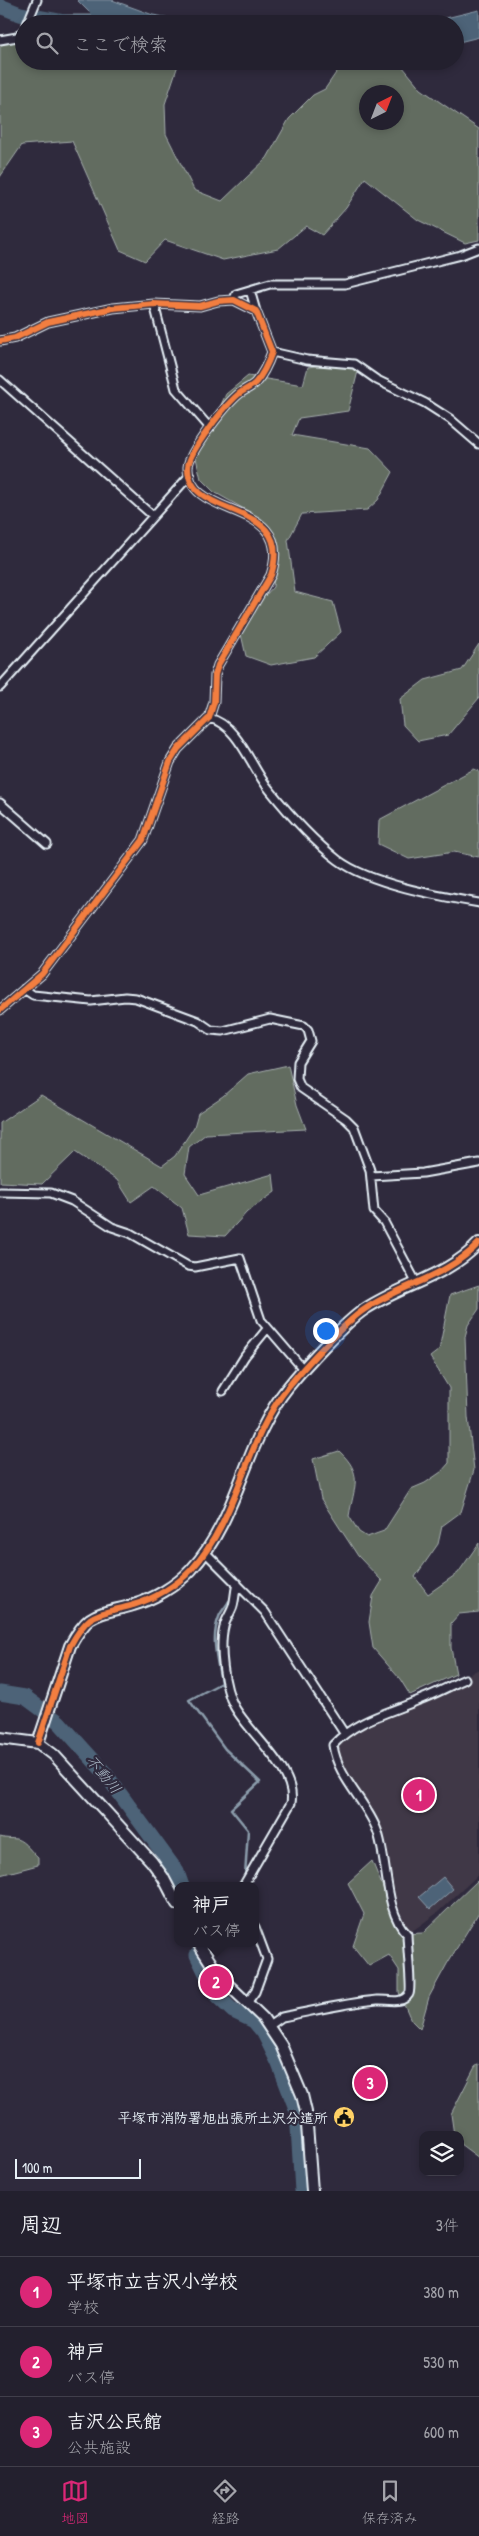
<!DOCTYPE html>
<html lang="ja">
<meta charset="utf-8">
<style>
body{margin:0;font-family:"Patrick Hand","Klee One",sans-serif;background:#2b2836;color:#f1f3f6}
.controls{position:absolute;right:15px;bottom:15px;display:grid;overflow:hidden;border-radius:10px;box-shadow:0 2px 8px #0003}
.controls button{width:45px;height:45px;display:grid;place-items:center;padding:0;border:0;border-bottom:1px solid #403e4a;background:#23202e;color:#f1f3f6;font:25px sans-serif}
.compass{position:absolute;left:359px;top:85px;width:45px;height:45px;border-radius:50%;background:#23202e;box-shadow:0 2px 8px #0003;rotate:42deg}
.scale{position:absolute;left:15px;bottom:12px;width:126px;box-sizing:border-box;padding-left:5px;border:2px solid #e8f1f8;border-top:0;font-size:14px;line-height:18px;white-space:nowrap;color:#e8f1f8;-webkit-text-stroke:4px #2f2a3d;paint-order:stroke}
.you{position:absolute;left:325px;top:1330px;width:18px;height:18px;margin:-12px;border:4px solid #fff;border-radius:50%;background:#1a73e8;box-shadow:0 0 0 8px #1a73e833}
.badge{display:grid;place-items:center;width:32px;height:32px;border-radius:50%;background:#db2777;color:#fff;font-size:16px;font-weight:700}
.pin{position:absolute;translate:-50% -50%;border:2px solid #fff;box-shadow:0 1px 5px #0006}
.popup{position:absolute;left:174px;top:1882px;width:85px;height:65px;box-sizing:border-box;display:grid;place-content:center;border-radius:10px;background:#23202e;filter:drop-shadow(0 1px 4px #0005);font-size:16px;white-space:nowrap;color:#a3a3aa}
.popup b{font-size:19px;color:#f1f3f6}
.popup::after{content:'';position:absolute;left:50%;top:100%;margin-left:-10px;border:10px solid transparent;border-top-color:#23202e}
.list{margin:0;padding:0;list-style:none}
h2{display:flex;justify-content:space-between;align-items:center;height:65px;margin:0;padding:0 20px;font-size:21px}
h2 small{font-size:16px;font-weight:400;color:#a3a3aa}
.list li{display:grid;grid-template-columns:32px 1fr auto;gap:15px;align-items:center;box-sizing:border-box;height:70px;padding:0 20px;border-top:1px solid #403e4a}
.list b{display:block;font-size:19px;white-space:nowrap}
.list p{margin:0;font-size:16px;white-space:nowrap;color:#a3a3aa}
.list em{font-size:16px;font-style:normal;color:#a3a3aa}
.icon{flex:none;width:28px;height:28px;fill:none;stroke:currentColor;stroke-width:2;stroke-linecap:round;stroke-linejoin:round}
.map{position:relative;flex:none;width:479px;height:2191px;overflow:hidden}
.search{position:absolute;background:#23202e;box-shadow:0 2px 8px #0003;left:15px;right:15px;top:15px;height:55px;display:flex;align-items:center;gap:12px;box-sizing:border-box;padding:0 18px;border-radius:28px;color:#a3a3aa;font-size:19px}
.sheet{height:275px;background:#23202e}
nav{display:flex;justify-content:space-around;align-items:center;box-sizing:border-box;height:70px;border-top:1px solid #403e4a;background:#23202e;font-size:14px;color:#a3a3aa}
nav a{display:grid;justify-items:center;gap:2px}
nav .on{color:#db2777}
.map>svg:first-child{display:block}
</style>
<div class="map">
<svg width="479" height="2191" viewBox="0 0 479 2191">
<rect width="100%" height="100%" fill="#2f2a3d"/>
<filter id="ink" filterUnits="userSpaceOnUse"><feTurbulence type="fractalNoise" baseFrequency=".02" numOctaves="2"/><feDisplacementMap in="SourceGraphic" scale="10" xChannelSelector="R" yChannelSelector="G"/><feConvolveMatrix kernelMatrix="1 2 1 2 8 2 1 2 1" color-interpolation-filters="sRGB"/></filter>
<g filter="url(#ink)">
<!-- built -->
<path fill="#413846" d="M479,1669V1874L437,1913L408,1934L396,1899L380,1829L339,1761L337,1749L350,1732L377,1719L426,1701L468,1681L466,1676Z"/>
<!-- green -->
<path fill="#626c61" stroke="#a5aeac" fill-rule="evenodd" d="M24,32V61H176L178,65L165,104L166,134L194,190L222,201L267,158L289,119L313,95L325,89L344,61H398L421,89L479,129V240L465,243L418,220L365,178L346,208L322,235L306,226L278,249L223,260L165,240L145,261L120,250L72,141L22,145L0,177V39ZM366,92H396V122H366Z
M345,362L358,371L348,411L299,418L292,435L370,448L393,472L378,500L367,510L302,514L288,540L295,592L333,602L341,632L314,657L271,665L246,656L239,625L273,587L277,538L262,519L214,492L201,479L196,458L226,394L248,376L303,385L308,367Z
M479,644V698L448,735L418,741L403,725L400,699L425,680L462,670Z
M474,769L479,771V857L454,852L409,859L378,844L379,820Z
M288,1065L297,1105L306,1129L206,1134L189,1147L185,1174L199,1195L273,1174L275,1192L247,1212L225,1236L189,1234L182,1208L154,1186L131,1202L117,1180L75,1152L42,1184L0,1182V1123L41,1095L162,1166L175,1156L194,1127L198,1113L223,1096L248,1074Z
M479,1285V1309L468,1325L465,1337L468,1417L474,1470L461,1512L442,1526L438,1544L415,1577L428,1594L458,1573L479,1543V1612L459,1614L451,1623V1648L456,1674L410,1695L400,1679L373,1648L369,1622L373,1596L382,1581L358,1556L321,1499L313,1459L339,1451C364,1474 354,1486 349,1516L359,1532L367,1537L384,1531L411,1489L425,1483L441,1472L449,1463V1388L430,1357L439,1350L450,1295Z
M0,1837C6,1839 11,1838 16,1839C25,1841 32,1853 38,1858V1865L0,1875Z
M372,1861L402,1934L423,1933L477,1881L479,1888V1912L447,1964L429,1997L420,2029L411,2020L399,1992V1970L389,1955L369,1966L353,1946L364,1914L348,1883Z
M479,2064V2158L460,2144V2135H454L451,2114L475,2067Z"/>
<!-- water -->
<path fill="#4d6378" stroke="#8b9cab" d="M77,0H112L153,15L205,24H52L0,6L62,15H92Z
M479,10V37L455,43V24H421Z
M443,1877L453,1889L430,1909L419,1897Z"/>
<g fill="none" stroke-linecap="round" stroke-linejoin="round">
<!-- stream -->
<path stroke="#8b9cab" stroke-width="2.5" d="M229,1601C226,1607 221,1611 219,1617C210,1639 218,1661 221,1683L189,1700L225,1749L260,1782L231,1809L248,1830L245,1876"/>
<!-- river -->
<path stroke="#4d6378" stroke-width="15" d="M0,6L20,14L75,24
M0,1693L25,1697L59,1722L104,1772L177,1872L182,1886
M197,1955L217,1996L233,2011L254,2021L264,2033L279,2064L297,2111L302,2191"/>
<!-- street casing -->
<g stroke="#e8f1f8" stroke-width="11">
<path id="street" d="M27,24L37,0
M0,40L17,37L24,30
M250,290L256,311
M234,300L236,294L270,284H345L461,255L479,248
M154,304L176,389L210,428
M0,341L15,338L48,322L113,308L154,304L200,306L218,301L234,300L256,311L272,352C268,363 264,373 256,382C252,387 245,389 240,393C227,403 189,451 188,467C187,522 296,497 271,575L218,665L215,675L214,702L209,718L178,749L170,762L143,840L42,974L0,1010
M272,352L307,360L354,364L377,380L425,403L450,419L479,444
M0,380L153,516
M0,687L190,475
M209,718C239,725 251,768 269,789C289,814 312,840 338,860C370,884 439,896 479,903
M0,803L47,844
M24,989L33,995L91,1001L125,997L136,998L198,1021L211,1030L223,1031L270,1019L304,1026L308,1030L311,1041L298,1062L297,1079L301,1088L346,1119L354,1127L370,1170L374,1211L384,1222L417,1284
M371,1176L423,1173L479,1163
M0,1192L51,1193L72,1201L112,1227L130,1233L188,1266L195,1267L240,1258L261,1320L304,1370
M223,1391L245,1356L267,1329
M205,1552L265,1612L344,1733
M237,1583C235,1591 235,1599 233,1606C231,1613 225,1620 224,1627C219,1647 224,1688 234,1706C249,1734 297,1770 291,1803L243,1886
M247,2003L255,1992L267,1959L255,1927
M269,2026L282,2017C313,2011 345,2003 377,2000C387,1999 402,2005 409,1994C412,1990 407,1943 407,1934C384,1912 388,1859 377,1830C366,1801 337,1777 333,1745C356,1720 389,1713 419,1700C435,1694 450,1686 465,1679"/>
</g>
<!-- secondary casing -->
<g stroke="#e8f1f8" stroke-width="14">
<path id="secondary" d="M0,1738L38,1743L54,1755L152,1862L163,1877L177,1904
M38,1743L70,1646C75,1637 81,1626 90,1619C103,1610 119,1610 133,1605C154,1599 176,1586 191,1570C239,1518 244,1442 288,1387C304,1367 345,1322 365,1309C403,1284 447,1277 479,1243
M198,1943L220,1977L263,2018L281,2045L302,2095L306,2112L312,2191"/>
</g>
<!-- street -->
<use href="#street" stroke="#2f2a3d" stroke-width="7"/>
<!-- secondary -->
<use href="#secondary" stroke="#2f2a3d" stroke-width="10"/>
<!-- cycleway casing -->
<g stroke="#2f2a3d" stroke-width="9">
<path id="cycleway" d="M0,341L15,338L48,322L113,308L154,304L200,306L218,301L234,300L256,311L272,352C268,363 264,373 256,382C252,387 245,389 240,393C227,403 189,451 188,467C187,522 296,497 271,575L218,665L215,675L214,702L209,718L178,749L170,762L143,840L42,974L0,1010
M38,1743L70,1646C75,1637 81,1626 90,1619C103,1610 119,1610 133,1605C154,1599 176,1586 191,1570C239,1518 244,1442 288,1387C304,1367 345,1322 365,1309C403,1284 447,1277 479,1243"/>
</g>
<!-- cycleway -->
<use href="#cycleway" stroke="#f27e40" stroke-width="6"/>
</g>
</g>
<!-- icons -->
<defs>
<g id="civic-disc" transform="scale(1.125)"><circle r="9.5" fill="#ffd166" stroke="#2f2a3d"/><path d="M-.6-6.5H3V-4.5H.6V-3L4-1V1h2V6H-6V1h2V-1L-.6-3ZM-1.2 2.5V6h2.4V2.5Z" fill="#111"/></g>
</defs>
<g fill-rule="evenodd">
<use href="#civic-disc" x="344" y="2117"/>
</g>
<g text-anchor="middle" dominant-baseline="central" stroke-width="4.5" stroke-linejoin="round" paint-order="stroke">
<!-- poi labels -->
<g font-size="14" font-weight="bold" fill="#e8f1f8" stroke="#2f2a3d" text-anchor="end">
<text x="328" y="2117">平塚市消防署旭出張所土沢分遣所</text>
</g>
<!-- water labels -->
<g font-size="15" font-style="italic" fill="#aab8c5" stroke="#2f2a3d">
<text transform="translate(104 1774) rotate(51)">不動川</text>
</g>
</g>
</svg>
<div class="controls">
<button><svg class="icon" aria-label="layers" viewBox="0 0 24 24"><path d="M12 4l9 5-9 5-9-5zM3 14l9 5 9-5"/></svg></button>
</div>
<svg class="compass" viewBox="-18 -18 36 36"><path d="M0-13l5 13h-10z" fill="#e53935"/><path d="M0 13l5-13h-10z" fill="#a3a3aa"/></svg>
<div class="scale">100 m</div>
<div class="you"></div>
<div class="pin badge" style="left:419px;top:1795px">1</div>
<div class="pin badge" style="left:216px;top:1982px">2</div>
<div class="popup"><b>神戸</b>バス停</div>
<div class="pin badge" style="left:370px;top:2083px">3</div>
<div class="search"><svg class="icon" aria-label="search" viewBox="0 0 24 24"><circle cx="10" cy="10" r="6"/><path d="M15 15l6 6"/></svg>ここで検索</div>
</div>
<section class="sheet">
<h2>周辺<small>3件</small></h2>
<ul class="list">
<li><span class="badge">1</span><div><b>平塚市立吉沢小学校</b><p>学校</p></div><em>380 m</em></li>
<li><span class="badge">2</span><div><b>神戸</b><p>バス停</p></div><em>530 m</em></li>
<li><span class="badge">3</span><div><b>吉沢公民館</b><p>公共施設</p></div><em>600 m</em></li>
</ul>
</section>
<nav>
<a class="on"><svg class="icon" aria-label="map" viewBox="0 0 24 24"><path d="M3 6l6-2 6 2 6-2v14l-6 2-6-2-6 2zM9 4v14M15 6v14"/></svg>地図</a>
<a><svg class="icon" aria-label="directions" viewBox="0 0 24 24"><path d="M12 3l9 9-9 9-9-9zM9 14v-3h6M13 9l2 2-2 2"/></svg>経路</a>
<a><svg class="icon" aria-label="saved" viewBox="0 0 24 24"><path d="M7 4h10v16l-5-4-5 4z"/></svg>保存済み</a>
</nav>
